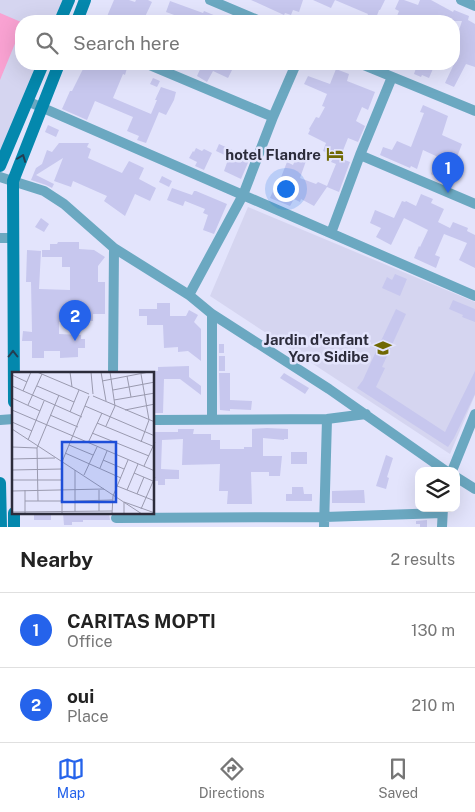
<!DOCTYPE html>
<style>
body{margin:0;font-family:"Public Sans",sans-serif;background:#f6f6f6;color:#222}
.controls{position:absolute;right:15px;bottom:15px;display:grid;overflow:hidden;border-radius:10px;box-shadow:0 5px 20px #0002}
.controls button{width:45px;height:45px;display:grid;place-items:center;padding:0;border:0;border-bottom:1px solid #e0e0e0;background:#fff;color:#222;font:25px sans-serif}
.you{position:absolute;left:285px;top:188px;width:18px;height:18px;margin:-12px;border:4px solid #fff;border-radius:50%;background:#1a73e8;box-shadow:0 0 0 8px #1a73e833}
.badge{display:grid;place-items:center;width:32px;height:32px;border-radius:50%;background:#2563eb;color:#fff;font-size:16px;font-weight:700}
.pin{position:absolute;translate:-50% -41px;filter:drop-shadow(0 1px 2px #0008)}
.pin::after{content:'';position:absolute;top:26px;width:18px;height:15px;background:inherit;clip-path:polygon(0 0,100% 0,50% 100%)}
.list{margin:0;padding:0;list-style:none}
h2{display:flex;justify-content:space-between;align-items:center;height:65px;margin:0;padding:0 20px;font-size:21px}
h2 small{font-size:16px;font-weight:400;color:#767676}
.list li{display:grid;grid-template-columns:32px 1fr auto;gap:15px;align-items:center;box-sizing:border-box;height:75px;padding:0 20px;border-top:1px solid #e0e0e0}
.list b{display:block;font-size:19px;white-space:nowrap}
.list p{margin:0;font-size:16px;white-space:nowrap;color:#767676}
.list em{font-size:16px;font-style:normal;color:#767676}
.icon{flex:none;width:28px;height:28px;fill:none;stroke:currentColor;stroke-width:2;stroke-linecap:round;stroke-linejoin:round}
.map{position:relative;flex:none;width:475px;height:527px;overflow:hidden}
.search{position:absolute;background:#fff;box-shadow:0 5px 20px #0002;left:15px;right:15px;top:15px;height:55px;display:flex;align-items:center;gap:12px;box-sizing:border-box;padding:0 18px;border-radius:20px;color:#767676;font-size:19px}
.sheet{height:215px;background:#fff}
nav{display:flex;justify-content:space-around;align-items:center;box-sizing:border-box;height:70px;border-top:1px solid #e0e0e0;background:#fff;font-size:14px;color:#767676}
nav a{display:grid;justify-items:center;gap:2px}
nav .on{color:#2563eb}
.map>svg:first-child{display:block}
</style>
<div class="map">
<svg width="475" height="527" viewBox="0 0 475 527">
<rect width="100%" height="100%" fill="#e3e4fc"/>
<!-- built -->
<path fill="#d5d5f0" d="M0,0H64L55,21H21V64H38L0,156Z
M248,207L475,302V395L450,454L210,296Z"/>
<!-- green -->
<path fill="#f9a2d2" d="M0,13L21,22V29L0,80Z"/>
<!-- building -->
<path fill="#c7c7ee" d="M114,0H129L135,2L136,0H148L152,2L143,21H105Z
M251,0H303L299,12L293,10L291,15L285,13L284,15Z
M313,0H335L331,8Z
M335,0H385L380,10H379L375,21H365L368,14Z
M399,0H404L418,5L420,0H431L453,12L454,10L469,16L468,20L475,24V67L466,64L454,87L445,83L454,64V45L462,21H395L399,11L395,9Z
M170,1L203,13L204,11L228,21H195L185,17V19L166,12Z
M98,64H115L127,68L125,75L123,74L113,98L151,114L157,100H155L161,87L176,92L174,100L166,115L159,112L146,143L137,140L139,136L127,131L133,117L95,101L87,120L62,109L70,91H72L85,65L96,70Z
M199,64H235L228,78L213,71L207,82L197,76L202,65Z
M427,64H435L429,78L422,75L421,77L414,74L417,65L425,68Z
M336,69L349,74L347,81L375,92L368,110L362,107L356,121L365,126L358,142L348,138L340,158L323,151L326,143L308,134L310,130L309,129L316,117L319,118L325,107L322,106L327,94L304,84L308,76L330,84Z
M153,78L160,81L157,87L150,84Z
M423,105L448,116L442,135L462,144L457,157H458L446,183L431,174L438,157L423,150L417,169L411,166L410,168L380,155L383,147L392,150L397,141L411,147L424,113L420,112Z
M48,125L59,130L56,137L45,132Z
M59,143H89L87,147L91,149L88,158L122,173L129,161L144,168L139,179L156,188L150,201L135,194L125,216L104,201L107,196L73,181L71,187L54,181L63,158L36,175L54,184L52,188L46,185L31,180L36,168L42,164L47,150L52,152Z
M219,144L250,158L241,179L224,171L229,157L216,151Z
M196,148L202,151L204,149L212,153L204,170L195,166L197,162L189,158L193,151L194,152Z
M334,156L350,162L339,192L327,187L314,206L301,199L300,202L294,199L290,206L270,198L274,189L276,190L287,162L293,165L296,158L306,161L300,178L316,184L318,182L327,186L336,164L331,162Z
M162,176L172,181L169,187L159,182Z
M172,188L192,195L194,191H196L227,204L214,234L203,230L208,215L203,213L205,209L185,201L183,206L167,200Z
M421,194L433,199L431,203L444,209L438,222L450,228L453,222L468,228L467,231L475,235V268L459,260L467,243L444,234L435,255L440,257L436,268L414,258L419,246L420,247L428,230L404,218L391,245L376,237L381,228L370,223L375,210L394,218L402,201L405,202L406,201L416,206Z
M41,218L49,224L44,232L35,227Z
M58,242H79V249L94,250L105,257L98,266V282H105V314H93V321L59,322V334L81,335V339H85V348H78V357L60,358V351H44V358H32V341H22L23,331L32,332L31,282H26L27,250L41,251L39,289L70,290V267H62V257H42V250H50V244H57Z
M395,274L407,279L400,296L382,288L387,277L392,280Z
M453,300L475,309V322L462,317L463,315L449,309Z
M157,303H170V316H186L189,310L198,315L194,322L201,329V361L188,351L178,352V347L164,348L163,325H147V316H139V309H157Z
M396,309L406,314L382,367L385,368L376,387L445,432L475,371V394L454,438L448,447L357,388L363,380L372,360Z
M219,344H224V353H219Z
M219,356H225V371H219Z
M189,366V377L201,386V395L180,379H164L163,413H154V371H158V367Z
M219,373H230V400L252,401L251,410L230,409V411L220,410Z
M284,373L309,388L305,394L280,378Z
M267,428L288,429V439H284V440L263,438V456H282L280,476H269V472H251L252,504H227L228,491H219L220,464L182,465L183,439L162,440L161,469L179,470V479H165V485H158V481H154V432H178V429H194L193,434H211V440H220V449H244V447H252V429Z
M291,452H307V464H291Z
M386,455L393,458L387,477L389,478L386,489L376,486Z
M292,487H303L304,494H312V501H286V494H292Z
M364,490L365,503H332V491Z
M34,513H51V520H34Z
M63,513H109L110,520H83V522H72V525H64Z
M427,520V527H420V524H416V521Z"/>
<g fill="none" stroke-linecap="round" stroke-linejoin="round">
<!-- street -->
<path stroke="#6ba8c1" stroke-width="10" d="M210,0L260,21
M461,0L475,6
M147,64L273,117
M361,64L475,111
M27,101L475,296
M360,155L475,204
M0,177L44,191L64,204L114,248L189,295L212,314L329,389L446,471
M331,233L360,155L392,77
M0,238H13
M189,295L243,195L273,117L296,64
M212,314V419
M113,373L114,248
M0,420L14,419
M154,420L327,419L366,414
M452,471L475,414
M456,477L475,489
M116,518L325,517L442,513
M324,527L327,419
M442,527L443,508"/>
<!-- secondary -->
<path stroke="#0488ad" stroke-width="12" d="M60,21L69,0
M77,21L85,0
M0,166L43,64
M14,402L13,181L59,64
M0,483L1,527
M14,513V527"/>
</g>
<!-- one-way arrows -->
<defs><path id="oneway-chevron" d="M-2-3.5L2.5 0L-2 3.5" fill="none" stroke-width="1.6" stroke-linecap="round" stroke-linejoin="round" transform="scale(1.25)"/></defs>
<g stroke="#243e52">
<use href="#oneway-chevron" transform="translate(22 158) rotate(-69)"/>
<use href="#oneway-chevron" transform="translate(13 354) rotate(-90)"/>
</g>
<!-- icons -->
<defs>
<g id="hotel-bare" transform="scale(1.35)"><path d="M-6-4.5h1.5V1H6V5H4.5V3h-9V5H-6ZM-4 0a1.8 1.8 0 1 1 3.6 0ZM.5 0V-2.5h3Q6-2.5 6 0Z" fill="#706903" stroke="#e3e4fc" stroke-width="2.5" paint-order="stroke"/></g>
<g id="school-bare" transform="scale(1.35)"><path d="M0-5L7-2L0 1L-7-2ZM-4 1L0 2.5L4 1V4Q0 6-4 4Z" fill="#706903" stroke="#e3e4fc" stroke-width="2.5" paint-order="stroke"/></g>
</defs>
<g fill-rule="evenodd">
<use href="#hotel-bare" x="335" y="154"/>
<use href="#school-bare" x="383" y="348"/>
</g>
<g text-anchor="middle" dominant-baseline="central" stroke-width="5" stroke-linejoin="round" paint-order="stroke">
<!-- poi labels -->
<g font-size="15" font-weight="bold" fill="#2c2c3b" stroke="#e3e4fc" text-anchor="end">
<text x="321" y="154">hotel Flandre</text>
<text x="369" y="339">Jardin d'enfant<tspan x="369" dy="17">Yoro Sidibe</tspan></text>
</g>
</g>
<!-- overview -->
<g transform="translate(12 372)">
<rect width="142" height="142" fill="#e3e4fc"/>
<path fill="none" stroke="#9a9aaf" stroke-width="1" d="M25,0L77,22M58,0L60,15M79,0L81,22M89,0L94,29M0,3L15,10M115,4L119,25M90,9L137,0M0,14L70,45M25,14L62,30M101,18L143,10M11,19L19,0M81,24L143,50M0,26L28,39M102,28L143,21M16,33L30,2M73,34L143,64M0,38L143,99M113,38L143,32M58,40L67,18M38,43L66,55M0,50L20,59M85,51L143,75M94,54L103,34L98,0M0,57L130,142M80,61L137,84M16,68L32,29M129,70L137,48L129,2M76,71L90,41M57,73L81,83M0,75L25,76M53,81L109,106M0,87L43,86M91,88L112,97M0,94V142M132,94L143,70M88,96L95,79M0,98L50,97M63,98V140M122,101L141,109M72,103L85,75M0,108H50M105,114L143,129M13,118V141M115,118L126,92M0,119L92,117M125,122L132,105M13,129H50M26,129L25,76L47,23M63,129L100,128M129,137L143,105M87,139V118M0,140L100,139M50,142V90L77,24M100,142L101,124L116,88M112,142V130L143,141"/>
<path fill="#1d4ed8" fill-opacity="0.15" stroke="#1d4ed8" stroke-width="2.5" d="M50,70H104V130H50Z"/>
<rect width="142" height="142" fill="none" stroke="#2c2c3b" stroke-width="2.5"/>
</g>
</svg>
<div class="controls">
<button><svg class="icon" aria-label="layers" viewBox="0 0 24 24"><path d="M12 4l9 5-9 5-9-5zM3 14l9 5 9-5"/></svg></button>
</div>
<div class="you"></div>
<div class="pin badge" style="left:448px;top:193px">1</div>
<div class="pin badge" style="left:75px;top:341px">2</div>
<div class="search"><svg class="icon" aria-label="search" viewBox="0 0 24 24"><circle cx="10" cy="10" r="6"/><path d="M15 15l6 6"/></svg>Search here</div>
</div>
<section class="sheet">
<h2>Nearby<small>2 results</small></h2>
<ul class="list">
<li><span class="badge">1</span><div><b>CARITAS MOPTI</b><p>Office</p></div><em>130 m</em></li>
<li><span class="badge">2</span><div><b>oui</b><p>Place</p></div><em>210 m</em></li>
</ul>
</section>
<nav>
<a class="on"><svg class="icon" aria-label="map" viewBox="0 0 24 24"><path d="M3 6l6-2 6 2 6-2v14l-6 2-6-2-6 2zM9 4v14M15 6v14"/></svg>Map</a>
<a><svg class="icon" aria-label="directions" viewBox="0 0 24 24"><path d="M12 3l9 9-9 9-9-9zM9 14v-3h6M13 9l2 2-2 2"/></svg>Directions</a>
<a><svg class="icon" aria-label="saved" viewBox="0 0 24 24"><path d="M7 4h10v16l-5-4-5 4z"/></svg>Saved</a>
</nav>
